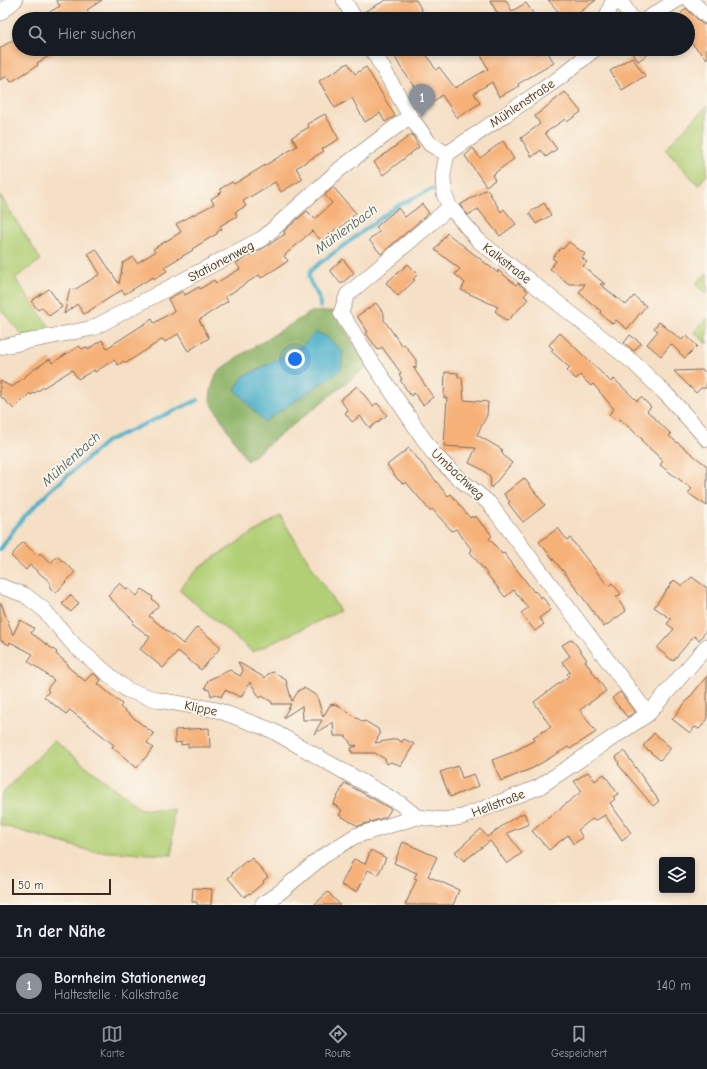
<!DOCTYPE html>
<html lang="de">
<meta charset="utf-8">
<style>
body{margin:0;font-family:"Comic Neue",sans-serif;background:#242831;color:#f1f3f6}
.controls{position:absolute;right:12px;bottom:12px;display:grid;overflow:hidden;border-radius:4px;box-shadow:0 2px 6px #0003}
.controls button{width:36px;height:36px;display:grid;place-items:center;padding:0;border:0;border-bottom:1px solid #363941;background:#171b24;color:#f1f3f6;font:20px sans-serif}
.scale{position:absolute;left:12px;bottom:10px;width:99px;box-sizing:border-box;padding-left:4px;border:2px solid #3b2a1e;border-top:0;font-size:11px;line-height:14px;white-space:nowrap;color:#3b2a1e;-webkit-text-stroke:3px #fbf7ec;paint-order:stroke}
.you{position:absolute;left:295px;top:359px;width:14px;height:14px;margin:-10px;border:3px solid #fff;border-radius:50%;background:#1a73e8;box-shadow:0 0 0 6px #1a73e833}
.badge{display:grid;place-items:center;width:26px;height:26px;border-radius:50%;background:#8c9099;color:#fff;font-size:13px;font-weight:700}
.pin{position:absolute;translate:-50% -33px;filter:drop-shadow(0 1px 2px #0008)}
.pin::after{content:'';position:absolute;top:21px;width:14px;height:12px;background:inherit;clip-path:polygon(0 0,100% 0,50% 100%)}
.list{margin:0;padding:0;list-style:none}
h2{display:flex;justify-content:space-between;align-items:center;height:52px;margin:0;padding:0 16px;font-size:17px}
h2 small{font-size:13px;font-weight:400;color:#9ea1a6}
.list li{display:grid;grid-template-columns:26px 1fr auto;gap:12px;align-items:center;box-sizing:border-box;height:56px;padding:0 16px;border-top:1px solid #363941}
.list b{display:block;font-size:15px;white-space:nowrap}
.list p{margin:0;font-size:13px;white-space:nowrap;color:#9ea1a6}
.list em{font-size:13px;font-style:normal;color:#9ea1a6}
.icon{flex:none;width:22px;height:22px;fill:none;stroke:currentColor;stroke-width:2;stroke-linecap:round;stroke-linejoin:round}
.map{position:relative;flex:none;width:707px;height:905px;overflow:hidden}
.search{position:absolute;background:#171b24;box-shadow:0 2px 6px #0003;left:12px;right:12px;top:12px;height:44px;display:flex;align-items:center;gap:10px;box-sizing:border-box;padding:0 14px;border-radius:22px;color:#9ea1a6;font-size:15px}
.sheet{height:108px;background:#171b24}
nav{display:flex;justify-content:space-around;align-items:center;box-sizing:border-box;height:56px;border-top:1px solid #363941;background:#171b24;font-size:11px;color:#9ea1a6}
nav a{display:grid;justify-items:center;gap:2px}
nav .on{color:#8c9099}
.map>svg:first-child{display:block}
</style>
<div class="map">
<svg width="707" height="905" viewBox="0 0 707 905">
<rect width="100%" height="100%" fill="#fbf7ec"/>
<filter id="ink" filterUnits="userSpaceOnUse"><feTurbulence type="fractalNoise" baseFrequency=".025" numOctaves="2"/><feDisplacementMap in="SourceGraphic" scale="8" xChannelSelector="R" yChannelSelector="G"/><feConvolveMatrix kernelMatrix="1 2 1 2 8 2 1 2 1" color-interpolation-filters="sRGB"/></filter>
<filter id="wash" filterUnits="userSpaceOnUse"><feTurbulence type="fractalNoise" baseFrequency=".012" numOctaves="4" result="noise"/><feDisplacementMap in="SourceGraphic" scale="16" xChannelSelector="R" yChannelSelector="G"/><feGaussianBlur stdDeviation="0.9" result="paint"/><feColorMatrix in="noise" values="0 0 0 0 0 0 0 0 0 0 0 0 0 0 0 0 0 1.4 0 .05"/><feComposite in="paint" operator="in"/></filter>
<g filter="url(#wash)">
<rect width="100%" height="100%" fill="#f5dfc5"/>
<!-- green -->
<path fill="#b1cf75" stroke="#767c4a" d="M707,106V175L698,185L665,149Z
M0,195L41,260L15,278L51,329L23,336L0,309Z
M707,273V295L695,284Z
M707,318V344L694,332Z
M280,516L340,611L253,652L179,590L199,567Z
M54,741L141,809H173L172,855L91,851L0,825V796Z"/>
<!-- forest -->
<path fill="#8cb266" stroke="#646e42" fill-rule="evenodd" d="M332,311L369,365L247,461L210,401L211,391L216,374L236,358L311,312ZM301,347L235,389L243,377Z"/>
<!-- water -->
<path fill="#49afc9" stroke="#426c74" d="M316,332L327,337L343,352L341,370L264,422L235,389L243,377L301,347Z"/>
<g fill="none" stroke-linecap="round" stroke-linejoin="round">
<!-- stream -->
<path stroke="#49afc9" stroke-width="4" d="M320,307C320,304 320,301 319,298C315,287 304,280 312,269L397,206L432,189
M0,550L15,528L28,513L50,491L107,441L198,400"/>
</g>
<g id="blocks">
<!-- building -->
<path fill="#f6b178" d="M56,0H102L87,10L92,19H38L60,6Z
M386,0H416L427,19H364L362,13Z
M490,0H506L512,11L526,3L537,19H499L500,18Z
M548,0H596L579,13L583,19H545L558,11Z
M686,8L701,23L707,26V59L688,40V19H676Z
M19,36V49H61L37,63L38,65L11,82L7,76L0,80V48Z
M391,49H423L436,70L439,67L455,88L488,69L481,55L492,49H534L537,54L546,49L554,63L518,84L519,86L499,97L492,82L474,93L480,103L457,118L442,95L429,105L401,68Z
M629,49H656L638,61Z
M632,57L645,76L622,90L610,71Z
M348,63L355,74L366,67L395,116L385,122L380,113L365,122L352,98L335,108L319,81Z
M565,92L581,112L567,122L565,119L545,133L557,149L546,157L541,150L532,157L521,138L540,124L535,116Z
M325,114L339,139L322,149L324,151L296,168L303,179L281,192L275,182L243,201L246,206L235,212L237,216L220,226L222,229L217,232L218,233L192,249L193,250L164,267L167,271L154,279L153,277L125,294L122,290L84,314L77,304L64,314L70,289L74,290L100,274L88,254L96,249L119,284L123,263L133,257L137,263L155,252L153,249L181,232L176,224L214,204L211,199L222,192L220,189L232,182L234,184L297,146L292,137L309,127L307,124Z
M412,134L419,147L383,175L374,162Z
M503,141L514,159L492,175L495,180L486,186L465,156L473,148L480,158Z
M333,187L356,213L339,229L337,228L322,241L312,231L284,256L288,261L261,278L259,275L225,297L228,301L199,320L209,338L188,351L178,334L165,342L163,339L126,363L124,361L118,365L114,360L95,372L94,370L78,379L72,370L31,395L30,393L14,409L0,396V381L12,387L33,370L50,359L52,363L79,346L82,349L86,347L88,349L102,340L107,348L152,319L154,323L174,311L168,299L183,291L185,295L199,287L200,289L214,280L216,283L240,269L236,263L267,246L285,234L284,231L307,211L315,219L332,203L325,195Z
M487,189L501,212L504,209L516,224L500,236L478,209L468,215L460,205Z
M544,203L551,215L536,224L529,213Z
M422,204L429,213L381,254L369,240L380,231L376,227L398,208L405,217Z
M447,233L498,273V270L516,285L518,283L528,291L524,296L528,299L521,307L507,321L495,311L498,307L461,290L465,283L455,274L460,269L435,250Z
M569,242L585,254L582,258L587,262L583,266L605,284H600L626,305L634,296L646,306L627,329L616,320L613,324L600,313L601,311L579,293L585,284H569L550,269L556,261L552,258L561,248L563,249Z
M343,259L354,273L341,284L330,270Z
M408,264L418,274L413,279L415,280L398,296L386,283Z
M49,289L62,307L49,316L42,307L38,310L31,301Z
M376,303L384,314V320L402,346L404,344L416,360V368L413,367L433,397L423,405L414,393L411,396L400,380L402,379L399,374L401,373L382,347L378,350L366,333L368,332L357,316Z
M659,322L682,340L686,335L697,346L685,358L671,344L661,356L647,344L658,331L654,328Z
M560,333L611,382L614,379L637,401L641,397L651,407L647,411L671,434L669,436L707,466V506L688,493L692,489L660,465L663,461L642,441L643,440L620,419L617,421L609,414L614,409L593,384L591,386L580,375L576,379L567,371L570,368L551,351L553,349L549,345Z
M630,335L641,343L634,351L624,343Z
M703,370L707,374L706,388H701L696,393L674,371Z
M445,372L458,373V377H462L464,400L488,402L487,415L477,435L503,450H501L503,455L512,463L491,488L490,476L483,470L469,463L476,448L444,446L447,398H444Z
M357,386L373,406L377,403L387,415L370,428L360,416L352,422L345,413L348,410L340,400Z
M409,448L448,496L451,494L470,518L472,516L473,518L476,516L483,526L484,525L492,536L489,538L502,554L504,553L534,592L535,591L541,598L542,597L550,606L548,607L550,610L539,618L544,624L535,631L521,613L528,608L514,590L505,597L470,552L472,550L456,529L452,531L432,509L430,511L406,482L403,484L399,480H398L387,465Z
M524,478L545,505L523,522L508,503L510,502L504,494Z
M558,528L567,540L570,538L608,586L612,583L621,594L616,597L626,611L604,627L568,577L539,542Z
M23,542L38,556L40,553L51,563L57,556L75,572L56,593L50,588V582L30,565L26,570L11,556Z
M692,577L707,588V629L699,640L694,636L673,661L657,648L674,629L667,624L671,619L654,607L674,580L682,586Z
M120,583L127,590L128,588L137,596L142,589L153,597L152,599L159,605L149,616L183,644L197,627L221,647L201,670L178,651L163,668L140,649L150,637L132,623L134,621L108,596Z
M70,595L79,603L71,612L62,604Z
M0,603H1L13,635L20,620L34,628L31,633L57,652L56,654L68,664L67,666L85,681L93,673L101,680L98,684L122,704L120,707L154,734L147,743L153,748L137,768L112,747L114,745L70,710L66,714L44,697L49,691L47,689L54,680L28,661L33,654L10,642L9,645L0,640Z
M572,639L587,660L585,661L606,691L580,710L596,732L570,749L568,747L533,768L501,781L492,760L513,752L535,740L533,737L551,727L534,702L569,676L567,674L570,672L562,662L570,656L562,645Z
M238,662L265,678L268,674L273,672L286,680L292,701L299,690L304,688L317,696L323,717L330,705L335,704L363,722L365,721L378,729L380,734L375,743L396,739L402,742L404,739L414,744L401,766L395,763V764L391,762L387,764L385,759L375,753H352L351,748L357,746L354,745L352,746L346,736H334L333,722L314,734L322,720H303L302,706L283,718L291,704H272V702L262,696L260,698L250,682L241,697L225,690L221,697L216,694L211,696L210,691L205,688L208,680L230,670L240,676L243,671Z
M707,676V720L699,729L695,727L690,733L672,719Z
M620,692L635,712L627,717L612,698Z
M209,728L210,747H188V744L181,745V742L175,743V730Z
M654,733L671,748L660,760L643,746Z
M624,751L659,801L653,806L618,764L619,763L616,757Z
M458,766L462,778L474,774L479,786L450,797L440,772Z
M588,772L595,781L604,774L618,794L613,797L615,799L610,803L631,833L622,840L605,815L595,821L592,819L578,830L583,838L573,844L568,835L549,850L532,831L582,791L574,781Z
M345,783L391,809L386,817L358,826L339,815L342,810L333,804Z
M524,813L529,824L507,833L522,853L507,864L490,841L464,861L455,852L481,829L487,837L512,819Z
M403,842L437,857L428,876L459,890L453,905H405L417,879L414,878L417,873L394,863Z
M371,850L386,858L378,875L368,870L357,892L341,885L354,859L365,864Z
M252,858L268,877L263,881L264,882L250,894L249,893L244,897L228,878L233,874L232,873L246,861L247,862Z
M193,888L212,889L211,905H197V902H192Z
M328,892L340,905H314Z"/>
</g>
</g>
<g filter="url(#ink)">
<use href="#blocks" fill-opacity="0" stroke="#7c6958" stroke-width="1"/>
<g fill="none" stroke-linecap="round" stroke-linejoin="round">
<!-- minor casing -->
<g stroke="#7c6958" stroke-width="16">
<path id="minor" d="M344,0L355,19
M620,0L632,19
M690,0L707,16
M0,13L15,0
M606,19L613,0
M647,19L677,0
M372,49L410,116L430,144L447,154
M447,154L443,175L444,194L450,207L479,241L634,363L667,395L707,439
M447,154L558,79L595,49
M450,207L347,295L341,313L374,365L433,453L455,475L489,503L648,714
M0,347L93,328L263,238L340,169L410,116
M0,586L25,595L43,609L75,646L127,690L158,700L217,710L271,730L401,804L417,817
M262,905L274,897L322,857L355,836L417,817L443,820L462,817L539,787L648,714L707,646"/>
</g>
<!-- minor -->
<use href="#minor" stroke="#fff" stroke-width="15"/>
</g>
</g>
<g text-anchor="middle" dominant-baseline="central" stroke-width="3.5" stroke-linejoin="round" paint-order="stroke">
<!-- street labels -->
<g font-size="13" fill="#3b2a1e" stroke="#fbf7ec">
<text transform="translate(522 103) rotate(-34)">Mühlenstraße</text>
<text transform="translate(221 261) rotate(-28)">Stationenweg</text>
<text transform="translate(507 263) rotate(38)">Kalkstraße</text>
<text transform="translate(458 474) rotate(43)">Umbachweg</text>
<text transform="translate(201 708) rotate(12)">Klippe</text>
<text transform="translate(498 803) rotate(-21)">Hellstraße</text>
</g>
<!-- water labels -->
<g font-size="14" font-style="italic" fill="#40595a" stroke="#fbf7ec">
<text transform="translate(346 229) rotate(-36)">Mühlenbach</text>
<text transform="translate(71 459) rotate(-42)">Mühlenbach</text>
</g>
</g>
</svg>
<div class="controls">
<button><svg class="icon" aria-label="layers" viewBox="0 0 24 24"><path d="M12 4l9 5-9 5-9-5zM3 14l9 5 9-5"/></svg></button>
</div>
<div class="scale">50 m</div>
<div class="you"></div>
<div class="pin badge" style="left:422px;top:117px">1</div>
<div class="search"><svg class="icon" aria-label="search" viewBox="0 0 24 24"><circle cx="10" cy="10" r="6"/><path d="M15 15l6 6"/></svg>Hier suchen</div>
</div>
<section class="sheet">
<h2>In der Nähe<small></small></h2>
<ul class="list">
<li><span class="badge">1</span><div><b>Bornheim Stationenweg</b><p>Haltestelle · Kalkstraße</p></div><em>140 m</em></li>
</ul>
</section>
<nav>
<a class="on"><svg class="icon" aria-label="map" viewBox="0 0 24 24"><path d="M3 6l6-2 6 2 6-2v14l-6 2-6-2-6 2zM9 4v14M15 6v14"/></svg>Karte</a>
<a><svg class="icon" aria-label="directions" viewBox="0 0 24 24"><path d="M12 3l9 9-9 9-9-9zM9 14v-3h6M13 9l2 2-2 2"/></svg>Route</a>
<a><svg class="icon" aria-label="saved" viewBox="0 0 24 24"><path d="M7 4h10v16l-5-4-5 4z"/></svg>Gespeichert</a>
</nav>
